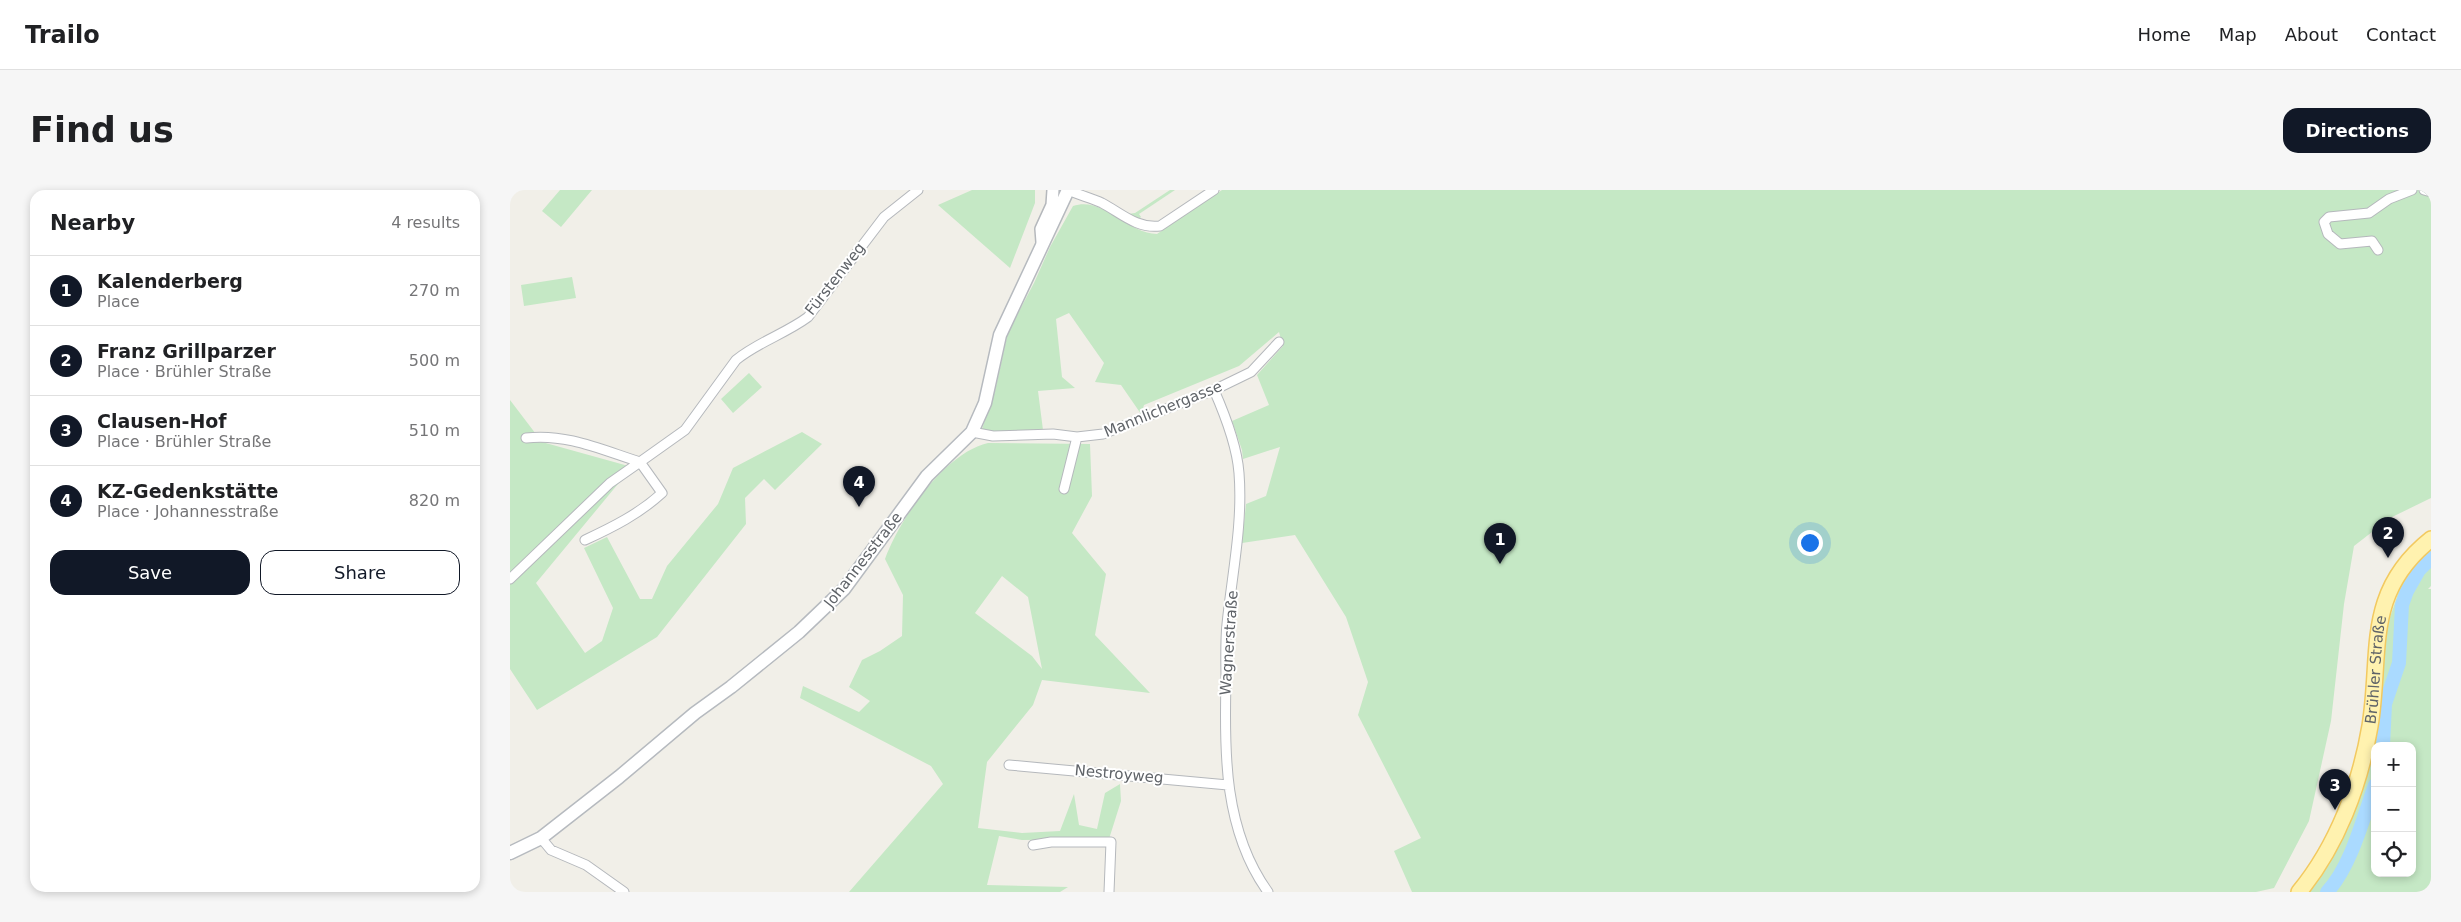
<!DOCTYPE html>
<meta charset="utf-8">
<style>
body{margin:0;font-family:"DejaVu Sans",sans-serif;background:#f6f6f6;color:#202124}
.controls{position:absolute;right:15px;bottom:15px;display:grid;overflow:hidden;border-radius:10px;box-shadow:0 2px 8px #0003}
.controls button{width:45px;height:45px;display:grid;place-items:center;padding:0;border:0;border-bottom:1px solid #e0e0e0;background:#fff;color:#202124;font:25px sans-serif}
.you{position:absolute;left:1299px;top:352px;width:18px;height:18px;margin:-12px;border:4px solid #fff;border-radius:50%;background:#1a73e8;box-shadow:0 0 0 8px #1a73e833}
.badge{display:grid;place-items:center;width:32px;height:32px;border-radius:50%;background:#111827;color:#fff;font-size:16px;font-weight:700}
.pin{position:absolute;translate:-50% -41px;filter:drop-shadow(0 1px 2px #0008)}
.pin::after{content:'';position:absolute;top:26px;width:18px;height:15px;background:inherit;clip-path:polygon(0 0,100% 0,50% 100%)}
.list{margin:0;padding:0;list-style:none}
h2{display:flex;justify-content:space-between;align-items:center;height:65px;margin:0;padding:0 20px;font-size:21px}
h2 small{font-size:16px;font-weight:400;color:#757577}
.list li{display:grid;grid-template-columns:32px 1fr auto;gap:15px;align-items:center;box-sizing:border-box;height:70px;padding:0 20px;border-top:1px solid #e0e0e0}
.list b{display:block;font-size:19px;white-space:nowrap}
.list p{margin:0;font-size:16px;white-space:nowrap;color:#757577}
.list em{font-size:16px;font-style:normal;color:#757577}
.actions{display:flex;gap:10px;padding:15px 20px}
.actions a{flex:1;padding:11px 0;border:1px solid #111827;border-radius:15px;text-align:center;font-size:18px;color:#111827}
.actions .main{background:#111827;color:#fff}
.icon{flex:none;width:28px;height:28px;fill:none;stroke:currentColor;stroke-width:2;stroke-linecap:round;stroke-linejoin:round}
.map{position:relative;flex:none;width:1921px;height:702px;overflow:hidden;border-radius:15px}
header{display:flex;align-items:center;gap:30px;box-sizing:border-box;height:70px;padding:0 25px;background:#fff;border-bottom:1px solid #e0e0e0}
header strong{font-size:24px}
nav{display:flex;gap:28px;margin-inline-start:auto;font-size:18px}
.intro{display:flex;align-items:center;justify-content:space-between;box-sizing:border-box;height:120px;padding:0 30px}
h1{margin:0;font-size:35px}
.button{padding:12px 22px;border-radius:15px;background:#111827;color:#fff;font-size:18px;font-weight:700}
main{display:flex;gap:30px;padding:0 30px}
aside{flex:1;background:#fff;border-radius:15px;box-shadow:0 2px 8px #0003}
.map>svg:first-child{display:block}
</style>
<header>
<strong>Trailo</strong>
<nav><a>Home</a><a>Map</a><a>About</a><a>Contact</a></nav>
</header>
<div class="intro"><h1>Find us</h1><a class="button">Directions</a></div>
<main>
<aside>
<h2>Nearby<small>4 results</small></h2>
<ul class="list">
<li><span class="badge">1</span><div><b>Kalenderberg</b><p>Place</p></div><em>270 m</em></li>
<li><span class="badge">2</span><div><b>Franz Grillparzer</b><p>Place · Brühler Straße</p></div><em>500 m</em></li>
<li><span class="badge">3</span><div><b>Clausen-Hof</b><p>Place · Brühler Straße</p></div><em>510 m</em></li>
<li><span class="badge">4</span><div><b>KZ-Gedenkstätte</b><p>Place · Johannesstraße</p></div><em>820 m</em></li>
</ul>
<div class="actions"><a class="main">Save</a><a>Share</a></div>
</aside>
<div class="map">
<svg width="1921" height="702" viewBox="0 0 1921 702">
<rect width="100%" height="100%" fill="#f1efe8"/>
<!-- green -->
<path fill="#c5e8c5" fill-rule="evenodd" d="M50,0H82L51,37L32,21Z
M462,0H525V13L500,78L428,15Z
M660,0H665L629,24L631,27L628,30L618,24L625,23Z
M712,0H1921V308L1880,328L1844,356L1834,414L1821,531L1799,631L1764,698L1746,702H902L884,661L911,648L848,525L858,492L836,427L785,345L732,353L736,314L756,306L770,257L733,269L732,260L722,231L759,215L747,185L773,156L769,142L729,176L634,215L631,224L611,195L585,192L594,173L559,123L546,129L552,187L565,198L528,201L533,240L484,242L472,239L485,201L498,142L524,93L540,57L563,16C594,6 616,43 647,44Z
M62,87L66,108L14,116L11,95Z
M239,183L252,197L223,223L211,209Z
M0,210L32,252L122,277L26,393L75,463L92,451L103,418L74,358L97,347L130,409H142L157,376L208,314L223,278L292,242L312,254L265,300L254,289L235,308L236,334L147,447L27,520L0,479Z
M478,253L580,254L582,306L562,343L596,384L585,445L640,503L532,490L523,515L477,572L468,638L512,643L550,641L564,604L569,635L587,639L595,603L610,594L611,611L599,649L512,650L489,646L477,695L558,697L550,702H339L433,594L421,576L290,508L293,496L349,522L360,511L339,497L352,470L370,461L392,446L393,405L375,369C389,330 434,263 478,253ZM492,386L518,407L532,479L522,466L465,423Z
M1921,362V396L1918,399H1921V702H1798L1838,639L1869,536L1874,445L1893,389ZM1865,556H1902V683H1865Z"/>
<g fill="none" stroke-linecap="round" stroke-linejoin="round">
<!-- river -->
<path stroke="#aadaff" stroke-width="14" d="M1873,556L1875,514L1889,473L1892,415L1897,401L1909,380L1921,368
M1817,702C1841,677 1853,628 1865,595"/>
<!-- minor casing -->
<g stroke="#b5b8bc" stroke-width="11">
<path id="minor" d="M558,0C569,5 581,8 592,13C611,23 627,39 650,36L704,0
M1914,0L1921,2
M1868,60L1862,51L1830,54L1818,44L1814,32L1819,27L1859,23L1879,9L1902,0
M704,200C715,225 727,256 729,283C733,334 722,384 717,434C715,453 716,472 716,491C714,563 714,641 758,702
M462,242L483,246L543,244L567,247L593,244L704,200L741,182L769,152
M16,248C56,243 92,260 130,272L175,240L226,170C248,152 275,144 298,127L374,27L408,0
M554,299L567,247
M0,389L100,293L130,272L152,303C129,324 103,337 75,350
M499,575L718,595
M31,648L41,660L76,675L114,702
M523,655L541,652H601L599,702"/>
</g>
<!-- tertiary casing -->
<g stroke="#b5b8bc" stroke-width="14">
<path id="tertiary" d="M532,52L531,39L542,15L543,0"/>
</g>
<!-- secondary casing -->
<g stroke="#b6babf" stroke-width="15">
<path id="secondary" d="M0,663L31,648L109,587L185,523L221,497L289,442L334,399L417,286L462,242L475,213L490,145L558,0"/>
</g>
<!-- primary casing -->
<g stroke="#f2c960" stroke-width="18">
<g id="primary">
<path id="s1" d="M1789,702C1827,656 1850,595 1860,536C1872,463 1853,403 1921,349"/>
</g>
</g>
<!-- minor -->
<use href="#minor" stroke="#fff" stroke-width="9"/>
<!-- tertiary -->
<use href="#tertiary" stroke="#fff" stroke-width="11"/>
<!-- secondary -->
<use href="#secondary" stroke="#fff" stroke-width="12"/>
<!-- primary -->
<use href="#primary" stroke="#fff2af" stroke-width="15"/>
</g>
<g text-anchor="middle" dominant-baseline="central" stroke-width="4" stroke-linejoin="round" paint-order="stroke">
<!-- street labels -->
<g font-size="15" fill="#5f6368" stroke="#fff">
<text transform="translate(325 89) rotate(-52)">Fürstenweg</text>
<text transform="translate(653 219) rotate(-22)">Mannlichergasse</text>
<text transform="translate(353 370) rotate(-52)">Johannesstraße</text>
<text transform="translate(719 453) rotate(-86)">Wagnerstraße</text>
<text stroke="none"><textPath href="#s1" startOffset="239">Brühler Straße</textPath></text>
<text transform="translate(609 584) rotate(5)">Nestroyweg</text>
</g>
</g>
</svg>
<div class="controls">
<button>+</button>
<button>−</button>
<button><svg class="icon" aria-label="locate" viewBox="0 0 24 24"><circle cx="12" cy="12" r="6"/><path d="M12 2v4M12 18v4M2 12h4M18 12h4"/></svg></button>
</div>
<div class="you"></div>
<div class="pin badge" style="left:990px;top:374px">1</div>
<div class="pin badge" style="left:1878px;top:368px">2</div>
<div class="pin badge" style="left:1825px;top:620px">3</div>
<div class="pin badge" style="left:349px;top:317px">4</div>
</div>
</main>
